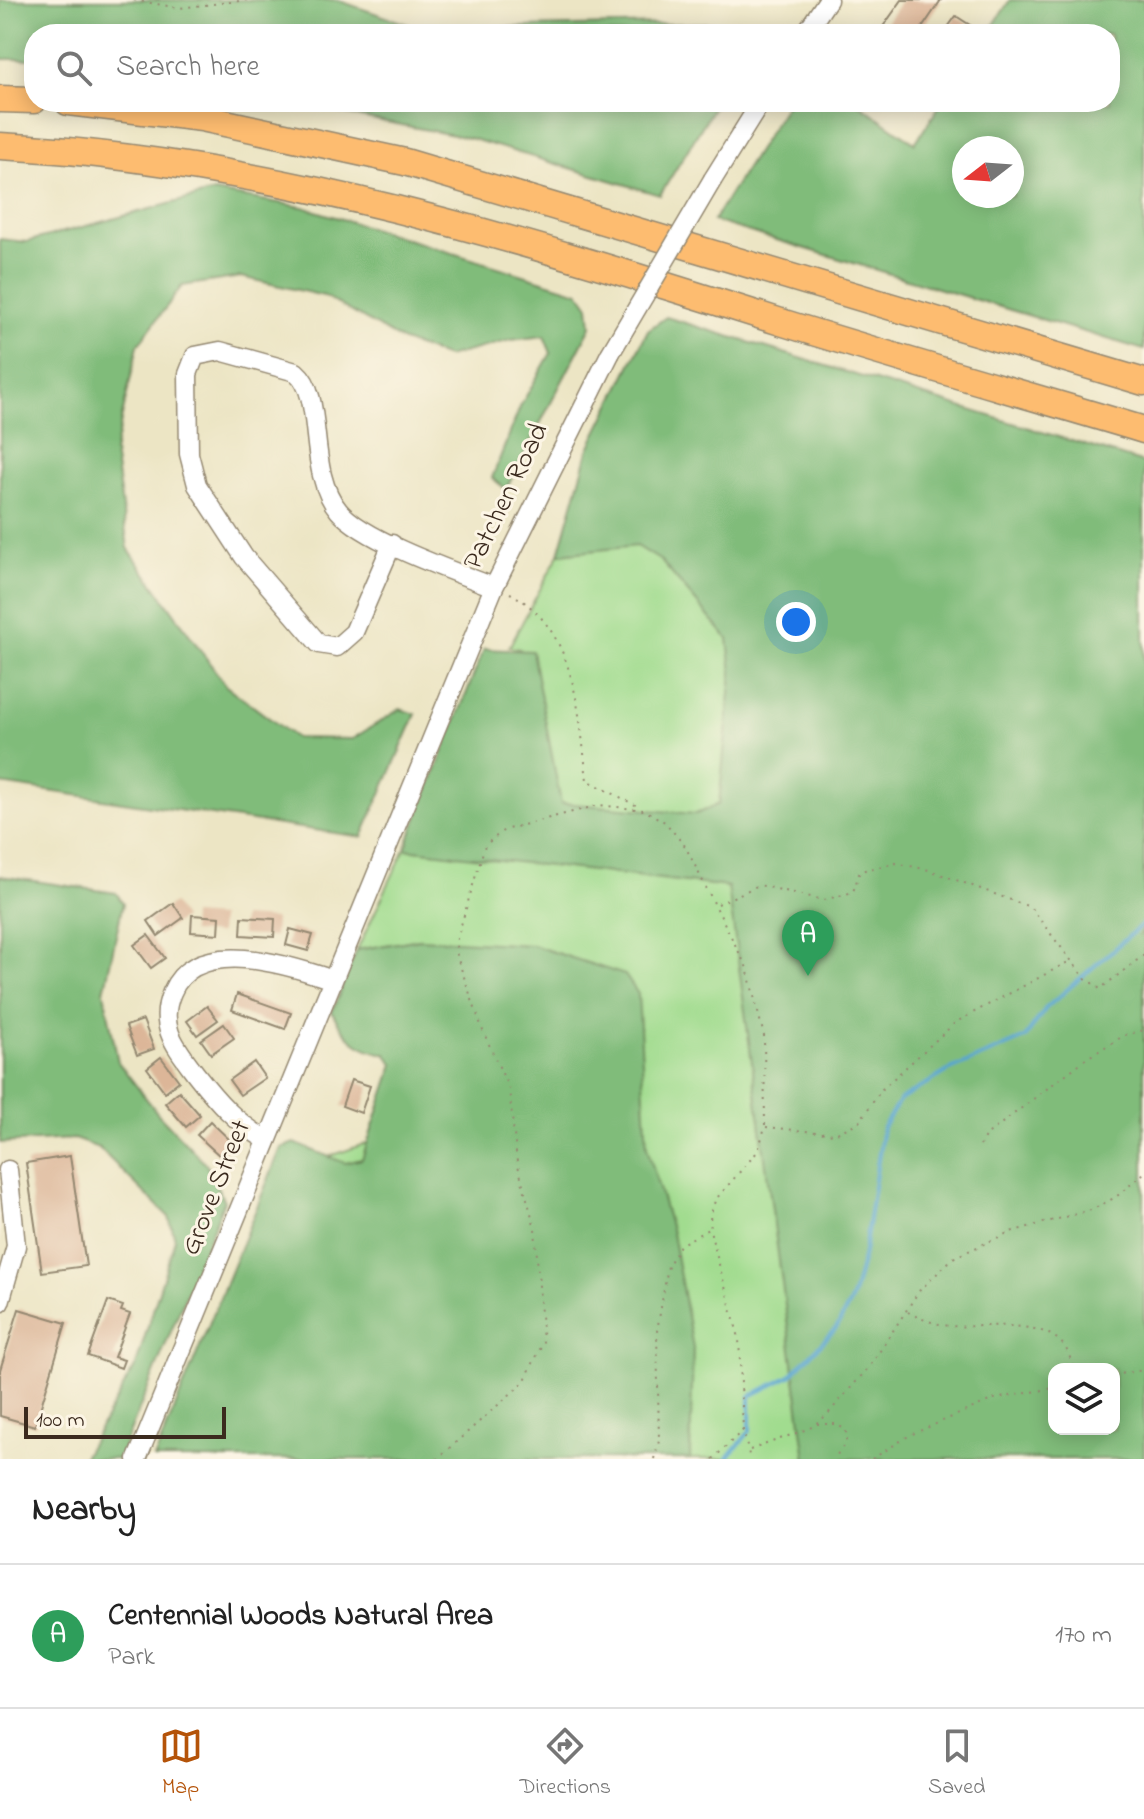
<!DOCTYPE html>
<style>
body{margin:0;font-family:"Indie Flower",sans-serif;background:#f6f6f6;color:#222}
.controls{position:absolute;right:24px;bottom:24px;display:grid;overflow:hidden;border-radius:16px;box-shadow:0 4px 20px #0003}
.controls button{width:72px;height:72px;display:grid;place-items:center;padding:0;border:0;border-bottom:2px solid #e0e0e0;background:#fff;color:#222;font:40px sans-serif}
.compass{position:absolute;left:952px;top:136px;width:72px;height:72px;border-radius:50%;background:#fff;box-shadow:0 4px 20px #0003;rotate:253deg}
.scale{position:absolute;left:24px;bottom:20px;width:202px;box-sizing:border-box;padding-left:8px;border:4px solid #3b2a1e;border-top:0;font-size:22px;line-height:28px;white-space:nowrap;color:#3b2a1e;-webkit-text-stroke:6px #fcf5e5;paint-order:stroke}
.you{position:absolute;left:796px;top:622px;width:28px;height:28px;margin:-20px;border:6px solid #fff;border-radius:50%;background:#1a73e8;box-shadow:0 0 0 12px #1a73e833}
.badge{display:grid;place-items:center;width:52px;height:52px;border-radius:50%;background:#b45309;color:#fff;font-size:26px;font-weight:700}
.pin{position:absolute;translate:-50% -66px;filter:drop-shadow(0 2px 4px #0008)}
.pin::after{content:'';position:absolute;top:42px;width:28px;height:24px;background:inherit;clip-path:polygon(0 0,100% 0,50% 100%)}
.list{margin:0;padding:0;list-style:none}
h2{display:flex;justify-content:space-between;align-items:center;height:104px;margin:0;padding:0 32px;font-size:34px}
h2 small{font-size:26px;font-weight:400;color:#767676}
.list li{display:grid;grid-template-columns:52px 1fr auto;gap:24px;align-items:center;box-sizing:border-box;height:144px;padding:0 32px;border-top:2px solid #e0e0e0}
.list b{display:block;font-size:30px;white-space:nowrap}
.list p{margin:0;font-size:26px;white-space:nowrap;color:#767676}
.list em{font-size:26px;font-style:normal;color:#767676}
.icon{flex:none;width:44px;height:44px;fill:none;stroke:currentColor;stroke-width:2;stroke-linecap:round;stroke-linejoin:round}
.map{position:relative;flex:none;width:1144px;height:1459px;overflow:hidden}
.search{position:absolute;background:#fff;box-shadow:0 4px 20px #0003;left:24px;right:24px;top:24px;height:88px;display:flex;align-items:center;gap:20px;box-sizing:border-box;padding:0 28px;border-radius:32px;color:#767676;font-size:30px}
.sheet{height:248px;background:#fff}
nav{display:flex;justify-content:space-around;align-items:center;box-sizing:border-box;height:112px;border-top:2px solid #e0e0e0;background:#fff;font-size:22px;color:#767676}
nav a{display:grid;justify-items:center;gap:4px}
nav .on{color:#b45309}
.map>svg:first-child{display:block}
</style>
<div class="map">
<svg width="1144" height="1459" viewBox="0 0 1144 1459">
<rect width="100%" height="100%" fill="#fcf5e5"/>
<filter id="ink" filterUnits="userSpaceOnUse"><feTurbulence type="fractalNoise" baseFrequency=".0125" numOctaves="2"/><feDisplacementMap in="SourceGraphic" scale="16" xChannelSelector="R" yChannelSelector="G"/><feConvolveMatrix kernelMatrix="1 2 1 2 8 2 1 2 1" color-interpolation-filters="sRGB"/></filter>
<filter id="wash" filterUnits="userSpaceOnUse"><feTurbulence type="fractalNoise" baseFrequency=".006" numOctaves="4" result="noise"/><feDisplacementMap in="SourceGraphic" scale="32" xChannelSelector="R" yChannelSelector="G"/><feGaussianBlur stdDeviation="1.8" result="paint"/><feColorMatrix in="noise" values="0 0 0 0 0 0 0 0 0 0 0 0 0 0 0 0 0 1.4 0 .05"/><feComposite in="paint" operator="in"/></filter>
<g filter="url(#wash)">
<rect width="100%" height="100%" fill="#ece5c4"/>
<!-- green -->
<path fill="#a1dc8f" stroke="#6e8356" stroke-width="2" fill-rule="evenodd" d="M671,374L1144,526V1459H156L277,1175L477,1104L420,939L357,950L405,849L468,856L520,649L509,647L559,554L574,552ZM1054,1369H1114V1429H1054Z"/>
<!-- forest -->
<path fill="#80bc7a" stroke="#5e734c" stroke-width="2" fill-rule="evenodd" d="M0,0H337L421,29L766,22L758,34H34V59H0Z
M1010,0H1144V350L713,221L788,102H856L915,143L942,102H1110V34H988ZM964,148H1012V196H964Z
M283,102H717L660,195L469,138Z
M214,192L303,207L579,292L589,306L591,326L506,489L492,478L521,405L551,353L544,336L511,340L447,357L403,341L324,296L241,277L182,286L138,345L114,452L128,548L226,686L296,738L352,739L400,709L416,714L362,837L0,784V239L26,242Z
M666,317L1144,463V922L1140,935L1144,933V1459H806L728,887L405,849L484,649L532,651L561,803L696,814L719,804L732,673L728,639L661,561L637,546L559,554L589,448L648,330ZM1054,1369H1114V1429H1054Z
M0,876L116,893L123,903L104,992L118,1062L159,1115L206,1164L224,1201L119,1459H82L136,1365L175,1239L169,1217L99,1148L74,1139L0,1143Z
M420,939L532,945L625,975L638,994L647,1147L672,1233L693,1348L690,1459H154L281,1148L294,1143L345,1163L362,1159L394,1064L386,1054C357,1049 345,1037 332,1012L357,950Z"/>
<g fill="none" stroke-linecap="round" stroke-linejoin="round">
<!-- stream -->
<path stroke="#57a5d0" stroke-width="4" d="M727,1459L750,1431V1396L790,1376L837,1327L852,1299L863,1258L883,1127L900,1100L948,1071L1025,1038L1046,1008L1144,923"/>
</g>
<g id="blocks">
<!-- building -->
<path fill="#dcb698" d="M902,0H941L918,34H890L882,28Z
M956,16L973,27L968,34H943Z
M173,903L183,918L158,936L148,921Z
M192,915L220,917L219,934L191,932Z
M242,917L275,919L274,937L241,935Z
M290,929L313,935L308,951L286,945Z
M148,935L165,958L151,968L134,945Z
M237,994L291,1013L285,1029L232,1010Z
M207,1006L218,1020L197,1035L187,1021Z
M143,1020L154,1049L137,1055L126,1026Z
M224,1024L234,1038L211,1054L201,1040Z
M161,1057L179,1081L165,1092L147,1068Z
M254,1062L265,1078L240,1095L229,1080Z
M351,1080L370,1086L361,1113L342,1106Z
M179,1091L200,1115L186,1127L165,1103Z
M210,1121L233,1143L220,1156L197,1135Z
M70,1156L86,1266L42,1272L26,1163Z
M108,1301L123,1306L121,1311L130,1314L114,1357L124,1360L121,1368L88,1356Z
M19,1309L66,1323L35,1426L0,1416V1370Z"/>
</g>
</g>
<g filter="url(#ink)">
<use href="#blocks" fill-opacity="0" stroke="#948871" stroke-width="2"/>
<g fill="none" stroke-linecap="round" stroke-linejoin="round">
<!-- minor casing -->
<g stroke="#948871" stroke-width="21">
<path id="minor" d="M805,34L828,0
M713,179L761,102
M392,544L354,632L337,647L319,644L244,557L197,485L189,454L188,374L195,356L220,351L296,372C326,397 305,471 339,511C365,541 455,572 494,587
M267,1140C236,1123 217,1101 196,1074C176,1047 157,1026 172,992C196,935 289,965 333,980
M0,1302L16,1246L8,1170
M137,1459L494,587L610,354"/>
</g>
<!-- highway casing -->
<g stroke="#948871" stroke-width="29">
<path id="highway" d="M0,99L34,100
M68,102L202,118L405,162L1144,382
M0,146C270,160 528,242 784,323C903,360 1024,394 1144,430"/>
</g>
<!-- path -->
<path stroke="#948871" stroke-width="2" stroke-dasharray="2 6" stroke-linecap="butt" d="M134,0L179,8L247,0
M294,0H316
M510,593C576,628 579,713 587,780L641,808
M718,904L759,885L824,900L853,892L860,871L896,863L929,870L1030,907L1084,977L1100,989L1144,955
M766,1127L835,1134L859,1122L882,1089L956,1022L1072,960
M980,1146L985,1136L1087,1058L1125,1035L1144,1030
M908,1312C920,1319 935,1324 950,1326C989,1329 1068,1312 1072,1369
M1114,1375L1144,1370
M817,1424H836L846,1430V1442L834,1459
M750,1450L810,1428L827,1415L870,1366L919,1291L953,1258L1010,1232L1091,1210L1116,1197L1144,1173
M437,1459L524,1382L543,1343L535,1228L517,1162L509,1089L483,1031L457,957L456,942L485,845L504,830L599,805L644,810L665,822L685,846L747,968L764,1036L765,1127L758,1151L716,1199L710,1213L711,1235L739,1338L743,1430L750,1459
M654,1459L659,1441L657,1331L668,1266L680,1245L710,1228
M713,1459L743,1430
M872,1459L910,1435L994,1399L1054,1388"/>
<!-- minor -->
<use href="#minor" stroke="#fff" stroke-width="18"/>
<!-- highway -->
<use href="#highway" stroke="#fdbc70" stroke-width="26"/>
<!-- minor-bridge casing -->
<g stroke="#948871" stroke-width="21" stroke-linecap="butt">
<path id="minor-bridge" d="M610,354L713,179"/>
</g>
<!-- minor-bridge -->
<use href="#minor-bridge" stroke="#fff" stroke-width="18"/>
</g>
</g>
<g text-anchor="middle" dominant-baseline="central" stroke-width="6" stroke-linejoin="round" paint-order="stroke">
<!-- street labels -->
<g font-size="28" fill="#3b2a1e" stroke="#fcf5e5">
<text transform="translate(507 497) rotate(-64)">Patchen Road</text>
<text transform="translate(217 1188) rotate(-68)">Grove Street</text>
</g>
</g>
</svg>
<div class="controls">
<button><svg class="icon" aria-label="layers" viewBox="0 0 24 24"><path d="M12 4l9 5-9 5-9-5zM3 14l9 5 9-5"/></svg></button>
</div>
<svg class="compass" viewBox="-18 -18 36 36"><path d="M0-13l5 13h-10z" fill="#e53935"/><path d="M0 13l5-13h-10z" fill="#767676"/></svg>
<div class="scale">100 m</div>
<div class="you"></div>
<div class="pin badge" style="left:808px;top:976px;background:#2e9e5b">A</div>
<div class="search"><svg class="icon" aria-label="search" viewBox="0 0 24 24"><circle cx="10" cy="10" r="6"/><path d="M15 15l6 6"/></svg>Search here</div>
</div>
<section class="sheet">
<h2>Nearby<small></small></h2>
<ul class="list">
<li><span class="badge" style="background:#2e9e5b">A</span><div><b>Centennial Woods Natural Area</b><p>Park</p></div><em>170 m</em></li>
</ul>
</section>
<nav>
<a class="on"><svg class="icon" aria-label="map" viewBox="0 0 24 24"><path d="M3 6l6-2 6 2 6-2v14l-6 2-6-2-6 2zM9 4v14M15 6v14"/></svg>Map</a>
<a><svg class="icon" aria-label="directions" viewBox="0 0 24 24"><path d="M12 3l9 9-9 9-9-9zM9 14v-3h6M13 9l2 2-2 2"/></svg>Directions</a>
<a><svg class="icon" aria-label="saved" viewBox="0 0 24 24"><path d="M7 4h10v16l-5-4-5 4z"/></svg>Saved</a>
</nav>
